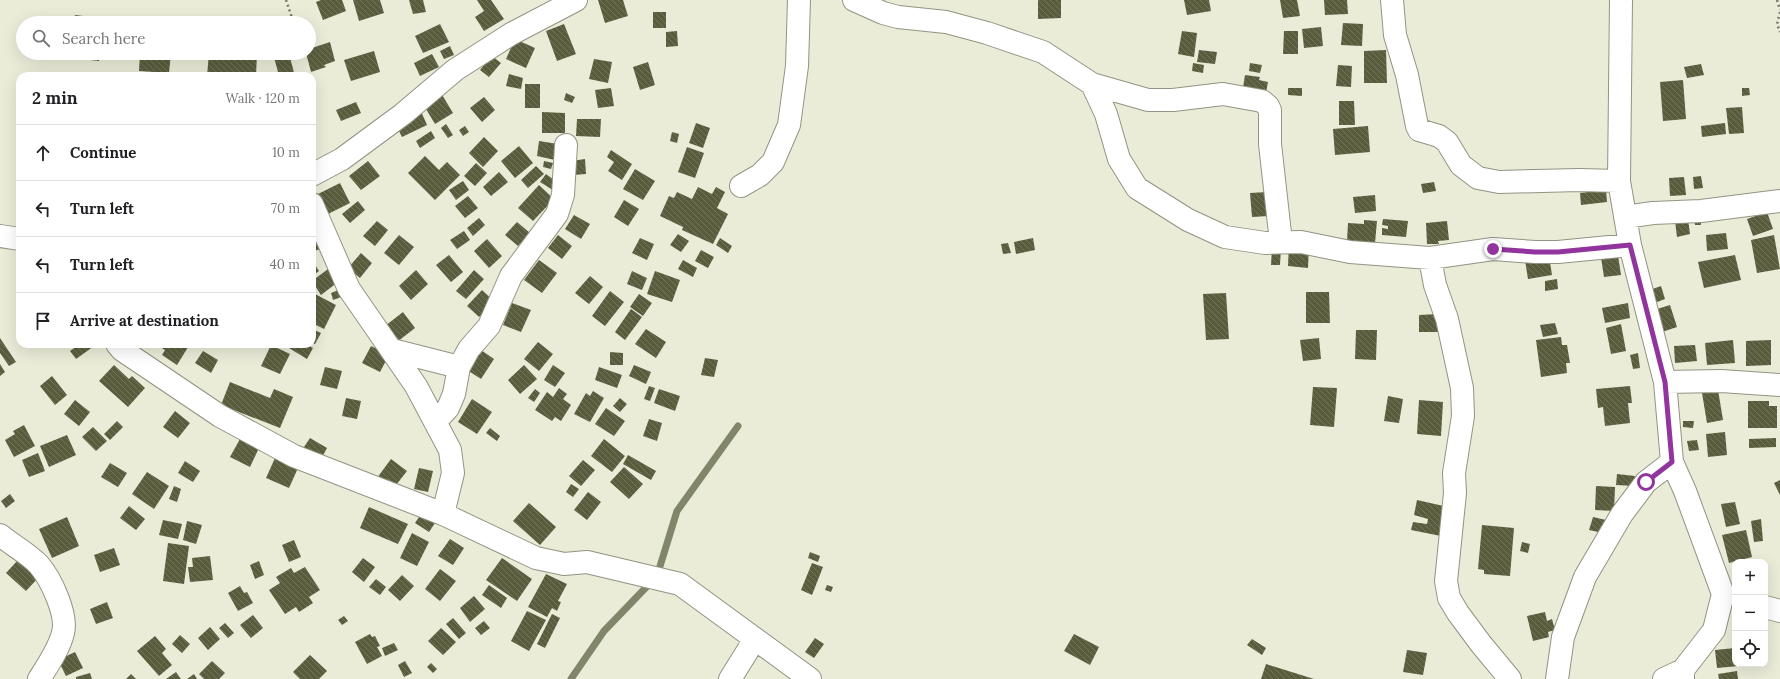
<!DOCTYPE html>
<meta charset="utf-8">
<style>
body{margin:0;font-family:Lora,serif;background:#f6f6f6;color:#202124}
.controls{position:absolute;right:12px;bottom:12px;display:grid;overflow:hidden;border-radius:8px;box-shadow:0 4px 16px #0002}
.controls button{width:36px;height:36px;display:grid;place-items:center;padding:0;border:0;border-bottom:1px solid #e0e0e0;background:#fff;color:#202124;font:20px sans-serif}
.stop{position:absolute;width:12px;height:12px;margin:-9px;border:3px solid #92349e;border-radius:50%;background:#fff}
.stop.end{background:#92349e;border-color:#fff;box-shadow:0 1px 4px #0008}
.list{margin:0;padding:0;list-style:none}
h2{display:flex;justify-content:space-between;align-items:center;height:52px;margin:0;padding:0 16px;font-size:17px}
h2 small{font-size:13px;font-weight:400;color:#757577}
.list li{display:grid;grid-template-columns:26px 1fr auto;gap:12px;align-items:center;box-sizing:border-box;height:56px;padding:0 16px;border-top:1px solid #e0e0e0}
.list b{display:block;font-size:15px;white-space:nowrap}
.list em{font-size:13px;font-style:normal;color:#757577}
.icon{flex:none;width:22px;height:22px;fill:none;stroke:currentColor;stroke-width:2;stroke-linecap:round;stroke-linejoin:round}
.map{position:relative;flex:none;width:1780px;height:679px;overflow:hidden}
.search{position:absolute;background:#fff;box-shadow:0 4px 16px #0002;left:16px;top:16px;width:300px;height:44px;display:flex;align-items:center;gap:10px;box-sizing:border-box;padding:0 14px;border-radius:22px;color:#757577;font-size:15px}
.panel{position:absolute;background:#fff;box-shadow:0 4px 16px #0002;left:16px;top:72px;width:300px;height:276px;border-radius:12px}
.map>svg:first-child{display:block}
</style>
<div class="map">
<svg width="1780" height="679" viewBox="0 0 1780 679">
<defs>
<pattern id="building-back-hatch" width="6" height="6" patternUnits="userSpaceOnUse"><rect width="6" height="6" fill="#5a5d3d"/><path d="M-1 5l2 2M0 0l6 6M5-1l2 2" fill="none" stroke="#71745b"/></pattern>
</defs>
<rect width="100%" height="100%" fill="#eaecd8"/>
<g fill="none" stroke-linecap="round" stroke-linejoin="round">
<!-- stream -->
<path stroke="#81856a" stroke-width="7" d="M571,679L604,631L657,576L677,511L738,426"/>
</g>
<!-- building -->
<path fill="url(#building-back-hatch)" d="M321,0H342L346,11L323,20L316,2Z
M353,0H380L384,13L359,21Z
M409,0H423L426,12L413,14Z
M477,0H491L504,19L484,31L475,17L484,11Z
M598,0H623L628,16L605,23Z
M1038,0H1061V18L1038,19Z
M1184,0H1209L1211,11L1187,15Z
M1280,0H1297L1300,16L1283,18Z
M1324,0H1347L1348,14L1325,15Z
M653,12H666V28H653Z
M75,15L100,18V23H74Z
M142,18H171L170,23H142Z
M249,18L267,19V23H248Z
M1343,23L1363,24L1362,46L1341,45Z
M440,24L449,42L423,53L415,36Z
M564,24L576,54L557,61L546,31Z
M1321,27L1323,46L1304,48L1302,29Z
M677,31L678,46L666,47V32Z
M1182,31L1197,33L1194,57L1178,54Z
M1284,31H1298V54H1283Z
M515,39L535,48L526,68L506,59Z
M330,42L335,61L324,65L326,67L311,72L306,53H309V49Z
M450,46L454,55L444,59L440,51Z
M1199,50L1217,52L1215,64L1197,62Z
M1386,50L1387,83H1364V51Z
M374,51L380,72L351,81L344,60Z
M74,53H100L99,61L73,58Z
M140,53H171L169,73L139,71Z
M209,53H257L256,76H207Z
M289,54L295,76H279L274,57Z
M432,54L439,67L420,76L414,63Z
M492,56L501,63L489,77L480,70Z
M594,59L612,62L608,83L589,79Z
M648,62L655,85L640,90L633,67Z
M1193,63L1204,65L1203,73L1192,71Z
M1250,63L1262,65L1260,73L1249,71Z
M1701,64L1704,75L1687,78L1684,67Z
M1338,65L1352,66L1351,87L1336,86Z
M509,74L523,78L521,89L506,86Z
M1245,75L1260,77L1259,80L1268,82L1265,98L1242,94Z
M1683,80L1686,119L1663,121L1660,82Z
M525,84H540V108H525Z
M611,88L614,106L598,108L595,90Z
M1288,88H1302V96L1288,95Z
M1742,88H1749L1750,95L1742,96Z
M441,93L453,113L435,124L423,104Z
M566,93L575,97L572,103L564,100Z
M484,97L495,110L482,122L470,108Z
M1339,101H1354L1355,125H1339Z
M356,102L361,113L341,121L336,110Z
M1742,107L1744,133L1729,134L1726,108Z
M420,109L427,125L402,137L394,121Z
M542,112L565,113V133H542Z
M577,119H601L600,137L576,136Z
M696,123L710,128L703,148L689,143Z
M1725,123L1726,134L1702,137L1701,126Z
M446,124L453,135L448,138L441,128Z
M465,126L469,132L463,136L459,130Z
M1368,126L1370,152L1335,155L1333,129Z
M431,131L435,138L420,148L416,141Z
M672,132L679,134L677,143L670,141Z
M484,137L498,151L483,167L469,153Z
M539,141L558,144L555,160L537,156Z
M519,146L533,163L515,178L501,161Z
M687,147L704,153L695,178L678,172Z
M611,150L632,164L622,180L608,171L614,162L607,157Z
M425,156L439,170L447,162L460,175L435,200L408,173Z
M585,159L586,174L573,175L572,161Z
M368,161L380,176L361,190L349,176Z
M544,161L553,163L551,169L543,167Z
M476,163L487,173L475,186L464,176Z
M536,166L544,174L528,188L521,180Z
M635,169L655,181L643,200L623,189Z
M499,172L508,182L491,196L483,187Z
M546,174L561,185L556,192L540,182Z
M1701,176L1703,188L1694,189L1693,177Z
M1684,177L1686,195L1670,196L1669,178Z
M463,181L469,190L456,200L449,190Z
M1434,182L1436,191L1423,193L1421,184Z
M340,183L350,203L326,215L316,195Z
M539,185L554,199L533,221L518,208Z
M698,187L712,194L716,187L725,192L717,208L728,214L713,244L682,230L683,227L660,216L669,196L674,198L677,192L692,199Z
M1606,190L1607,202L1581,205L1580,193Z
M1267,192L1269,216L1252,217L1250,193Z
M1375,195L1376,211L1355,213L1353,197Z
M468,196L478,208L465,218L455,206Z
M624,200L639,209L628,226L614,217Z
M358,201L365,210L350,223L342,214Z
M1767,212L1773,229L1753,236L1747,219Z
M574,215L590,224L581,239L565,229Z
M479,218L485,225L473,236L467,228Z
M1383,219L1408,221L1406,237L1382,235V228L1388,229V226L1382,225Z
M1688,219L1690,234L1677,237L1675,221Z
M1694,219H1701V225H1695Z
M1364,220L1377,221L1375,243L1347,241L1348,223L1364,224Z
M377,221L388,230L375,246L363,236Z
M1447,221L1449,240L1438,241L1439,244H1427L1426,223Z
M517,222L530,233L518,246L505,235Z
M464,231L470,240L457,249L450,240Z
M1726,233L1728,249L1707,251L1706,235Z
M678,234L689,241L681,252L670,245Z
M399,235L414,247L399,265L384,253Z
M558,235L572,246L562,259L548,248Z
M1774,235L1780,269L1757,273L1751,240Z
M321,237L325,247L312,252V241Z
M640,238L654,244L647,260L632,253Z
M720,238L732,246L728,253L716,245Z
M1033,238L1035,250L1016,254L1014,242Z
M487,239L502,256L489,268L474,251Z
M1008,243L1011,253L1003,254L1001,244Z
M1289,243L1309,244L1308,268L1288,266Z
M1272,248H1281L1280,265H1271Z
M1617,249L1621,275L1604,277L1600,251Z
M701,250L714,257L708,268L695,261Z
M361,253L372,263L360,278L348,268Z
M449,255L463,272L451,282L436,265Z
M1735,255L1741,280L1704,288L1698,262Z
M1549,256L1552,275L1528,279L1525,260Z
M312,260L319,271L312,276Z
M539,260L557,273L542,293L524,280Z
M683,260L697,268L693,277L678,269Z
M328,269L338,282L321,295L312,281Z
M416,270L428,284L411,300L399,286Z
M474,270L484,279L466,299L456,291Z
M632,271L647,278L642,290L627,284Z
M655,271L680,280L672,302L647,294Z
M590,276L603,287L589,304L575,293Z
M1557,279L1558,289L1545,291V281Z
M1661,286L1665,299L1652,304L1647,291Z
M341,289L344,296L333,300L331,293Z
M482,290L494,301L479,317L467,306Z
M610,291L624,302L605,326L592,316Z
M1306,292H1329L1330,323H1306Z
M1226,293L1229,339L1206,340L1203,294Z
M315,294L336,305L324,329L312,323V299Z
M639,294L652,303L643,316L630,307Z
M512,303L531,310L521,332L503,325Z
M1628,303L1630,318L1605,323L1602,308Z
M1670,305L1677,327L1662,332L1654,310Z
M631,309L642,317L625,340L615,332Z
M403,312L415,328L397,342L385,326Z
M1438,314V332H1419V315Z
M1555,323L1558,334L1543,337L1540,325Z
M1621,324L1626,351L1611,354L1606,328Z
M312,329L321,333L315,344L312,343Z
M646,329L666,342L656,358L635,344Z
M1356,330H1377L1376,360L1355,359Z
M1561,337L1562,345H1567L1570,363H1566L1567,373L1541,377L1536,340Z
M0,338L16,362L9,366L0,353Z
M1319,338L1321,359L1303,361L1300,340Z
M1733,340L1735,363L1707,365L1705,343Z
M1771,340V365L1746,366V341Z
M538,342L553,354L539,371L524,359Z
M80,344H97L76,359L70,351Z
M155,344H190L177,365L162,355L165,350Z
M291,344H306L313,348L307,359L289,348Z
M271,345L290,354L280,374L261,366Z
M1695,345L1697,361L1675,363L1674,346Z
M371,346L389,355L380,372L362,363Z
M481,350L494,359L481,379L467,370Z
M203,351L218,360L211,373L195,363Z
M610,352L623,353V365H610Z
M1638,353L1640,368L1633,369L1630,355Z
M705,358L718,360L714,377L701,375Z
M0,364L5,372L0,376Z
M114,365L129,379L132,376L145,388L128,407L99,381Z
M524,365L537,379L520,394L508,380Z
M553,365L565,373L555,387L544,380Z
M634,365L651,372L646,384L629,376Z
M325,367L342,371L337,389L320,385Z
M599,367L622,375L617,388L595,380Z
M52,376L67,395L55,405L40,386Z
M230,382L270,398L274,389L293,397L280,428L221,405Z
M649,386L655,388L650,401L644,399Z
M1630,386L1632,403H1628L1630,423L1605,426L1603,407L1598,408L1596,389Z
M1313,387L1337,388L1334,427L1310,425Z
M559,388L567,394L563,399L571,405L561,421L555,417L552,421L535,410L547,392L553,397Z
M535,389L540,393L534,402L528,398Z
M659,389L680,396L675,411L654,403Z
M1718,390L1723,420L1707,423L1702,393Z
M593,391L604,398L590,422L574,414L586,393L590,396Z
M1388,396L1403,399L1399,423L1384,421Z
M346,398L361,401L357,419L342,416Z
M620,398L627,404L620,412L613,406Z
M472,399L492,412L477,434L458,422Z
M75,400L90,412L79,426L64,414Z
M1419,400L1443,402L1441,436L1417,434Z
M1748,401H1769V406H1777V428H1748Z
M606,408L625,421L614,436L595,424Z
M175,411L190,423L178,438L163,427Z
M649,419L662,423L657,441L643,436Z
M117,421L123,427L110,440L104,434Z
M1683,421H1694L1693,428L1683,427Z
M24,425L35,446L14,457L5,440L15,434L13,431Z
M93,427L107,441L96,451L82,437Z
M490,428L500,436L497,441L486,433Z
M1725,432L1727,455L1708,457L1706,434Z
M67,435L76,455L49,467L40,446Z
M310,438L327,448L320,461L302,450Z
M1776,438V447L1749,448V439Z
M240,439L259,448L250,467L230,457Z
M604,439L625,456L612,472L591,456Z
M1697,440L1699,450L1689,451L1687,441Z
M38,453L45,471L29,477L22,460Z
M628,455L656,471L651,480L623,464Z
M275,458L298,468L289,488L266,478Z
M391,459L407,471L393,489L377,478Z
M583,460L595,470L581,486L569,476Z
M185,461L200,471L193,482L178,473Z
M110,463L127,473L118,487L101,477Z
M624,467L643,484L629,499L610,482Z
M419,468L433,471L428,492L414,489Z
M147,472L169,486L154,509L132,494Z
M1617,474L1635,476L1634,486L1616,485Z
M1780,480V495L1774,483Z
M571,484L579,489L573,497L566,492Z
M174,486L181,489L177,502L169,499Z
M1596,486L1615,487L1614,511L1595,510Z
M588,492L601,502L587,520L574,510Z
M10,494L15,501L6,508L1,501Z
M1417,500L1448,507L1441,536L1411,530L1413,522L1427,524L1428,519L1414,515Z
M1735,502L1740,524L1726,527L1721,504Z
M529,503L556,527L540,545L513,521Z
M129,506L145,519L136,530L120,518Z
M369,507L408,524L398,544L360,528Z
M421,514L435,523L429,532L415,523Z
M67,517L79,546L52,558L39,529Z
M1593,517L1606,520L1603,533L1589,530Z
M1761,519L1763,541L1754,542L1751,521Z
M163,520L182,524L178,539L159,535Z
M187,521L202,525L196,544L183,540Z
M1482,525L1514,528L1510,576L1484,574V570L1478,569Z
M1746,530L1752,557L1729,563L1722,535Z
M412,533L429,542L417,566L400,558Z
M450,539L464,548L453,565L438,556Z
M294,540L301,557L289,562L282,545Z
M1522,542L1530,544L1528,553L1520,551Z
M168,543L189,546L184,584L163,581Z
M114,548L120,565L100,572L94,555Z
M810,552L820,556L818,562L808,558Z
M210,556L213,580L190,582L188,567H193L192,558Z
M363,558L375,567L364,582L352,572Z
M502,558L532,579L517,601L486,580Z
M18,560L38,578L26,591L6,573Z
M259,561L264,575L255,579L250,565Z
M812,563L823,567L812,595L801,590Z
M305,567L320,590L309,597L313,603L299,612L296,607L285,614L269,590L280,583L276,577L291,568L294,573Z
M440,569L456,581L440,601L425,589Z
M546,574L567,584L558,601L561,602L557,611L552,608L547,617L528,607Z
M402,575L414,586L400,601L388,590Z
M376,579L386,587L380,595L369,587Z
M489,585L507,598L501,608L482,595Z
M827,585L833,587L831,592L825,590Z
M240,586L244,593L247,592L253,603L238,611L228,593Z
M474,596L485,609L470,622L460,608Z
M107,602L113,618L96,624L90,609Z
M527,611L546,620L529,651L511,641Z
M1545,612L1547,621L1552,619L1555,630L1548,632L1549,637L1533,641L1527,616Z
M552,614L560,618L545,648L537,644Z
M253,615L263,628L251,638L240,625Z
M344,616L348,621L342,625L338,620Z
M453,618L466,633L459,639L446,624Z
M484,621L490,628L481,635L475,628Z
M225,623L234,633L228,638L219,628Z
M210,627L220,639L208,650L198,638Z
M441,628L456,642L443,655L428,641Z
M370,634L372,637L375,636L380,646L377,647L382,656L367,664L355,642Z
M1074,634L1099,647L1090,665L1064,651Z
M180,635L190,644L182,653L172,644Z
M155,636L166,649L162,653L172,665L159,676L137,651Z
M815,638L824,644L814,658L805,652Z
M1252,639L1266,648L1262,655L1247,645Z
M394,643L398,650L385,656L382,648Z
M1735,648V664H1739V666L1717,668L1715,650Z
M1407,650L1427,653L1423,675L1403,672Z
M75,652L83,668L66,676L58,660Z
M310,655L327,671L319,679H300L293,672Z
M212,661L225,673L219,679H204L199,674Z
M405,661L412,673L404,677L398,665Z
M431,663L437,669L433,673L427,667Z
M1266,664L1314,679H1261Z
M1737,671L1738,679H1719L1718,674Z
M176,672L181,679H166Z
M90,673L92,679H76V677Z
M131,674L136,679H126Z
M194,674L197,679H187Z"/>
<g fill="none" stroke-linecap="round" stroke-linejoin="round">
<!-- street casing -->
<g stroke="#929482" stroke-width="24">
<path id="street" d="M854,0L883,13L898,17L946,22L987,33L1043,52L1092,84L1148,100H1173L1223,94L1262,101L1268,106L1270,110V144L1281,242
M1392,0L1395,35L1407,75L1417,126L1419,130L1439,136L1447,142L1461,165L1478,178L1499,182L1579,180L1619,181
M1621,0L1619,181L1630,245L1665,382L1672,462L1685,491L1723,594L1714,630L1683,670V679
M1092,84L1106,114L1119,159L1137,188L1188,220L1225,237L1265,243L1301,242L1350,252L1430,258L1493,249L1535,252H1558L1630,245
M741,186L760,175L773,162L789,125L797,66L799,0
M312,204L349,289L416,386L450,450L453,473L443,514
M1625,217L1653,213L1701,211L1780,201
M1430,258L1435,285L1447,319L1462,388L1463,416L1454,473L1455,493L1446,581L1449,598L1458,613L1481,644L1510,679
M117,344L122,350L220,416L294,456L443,514L536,558L564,564L587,562L680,584L810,679
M392,350L459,367
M1665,382L1721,381L1780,385
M435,422L448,408L454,394L459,367L469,349L489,326L511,276L557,214L563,195L566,145
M0,535C12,545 29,554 39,565C51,579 68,615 63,633C59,649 48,665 39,679
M1765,607L1780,611
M730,679L755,639
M1557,679L1563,637L1585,577L1622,514L1646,482L1672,462
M1664,679L1683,670"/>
</g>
<!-- secondary casing -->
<g stroke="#929482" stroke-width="24">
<path id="secondary" d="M312,175L342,159L403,114L455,70L511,34L576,0
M0,236L20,239"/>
</g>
<!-- path -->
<path stroke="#78796c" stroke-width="2.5" stroke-dasharray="2 3" stroke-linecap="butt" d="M286,0L292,18
M1777,0L1780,10
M1780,12L1777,24L1780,32"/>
<!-- street -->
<use href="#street" stroke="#fff" stroke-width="22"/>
<!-- secondary -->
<use href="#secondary" stroke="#fff" stroke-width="22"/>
</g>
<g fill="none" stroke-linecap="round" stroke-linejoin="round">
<!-- route -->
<path stroke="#92349e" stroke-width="5" d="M1493,249L1535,252H1558L1630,245L1665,382L1672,462L1646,482"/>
</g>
</svg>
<div class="controls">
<button>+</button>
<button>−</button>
<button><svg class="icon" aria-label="locate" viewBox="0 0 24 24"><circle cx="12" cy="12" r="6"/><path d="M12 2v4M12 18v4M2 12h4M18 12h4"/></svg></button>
</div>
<div class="stop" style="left:1646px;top:482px"></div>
<div class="stop end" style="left:1493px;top:249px"></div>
<div class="search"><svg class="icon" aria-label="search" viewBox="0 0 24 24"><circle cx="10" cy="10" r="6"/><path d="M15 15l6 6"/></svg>Search here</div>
<section class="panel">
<h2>2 min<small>Walk · 120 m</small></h2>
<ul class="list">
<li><svg class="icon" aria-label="ahead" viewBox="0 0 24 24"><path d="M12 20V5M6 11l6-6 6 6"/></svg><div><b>Continue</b></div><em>10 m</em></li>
<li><svg class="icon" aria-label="left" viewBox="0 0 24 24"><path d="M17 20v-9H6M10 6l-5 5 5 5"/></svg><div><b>Turn left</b></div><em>70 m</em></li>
<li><svg class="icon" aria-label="left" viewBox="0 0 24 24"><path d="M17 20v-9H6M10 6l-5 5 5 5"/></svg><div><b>Turn left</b></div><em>40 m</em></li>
<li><svg class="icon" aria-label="arrive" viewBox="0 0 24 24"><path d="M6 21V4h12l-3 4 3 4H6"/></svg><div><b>Arrive at destination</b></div></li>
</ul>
</section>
</div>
